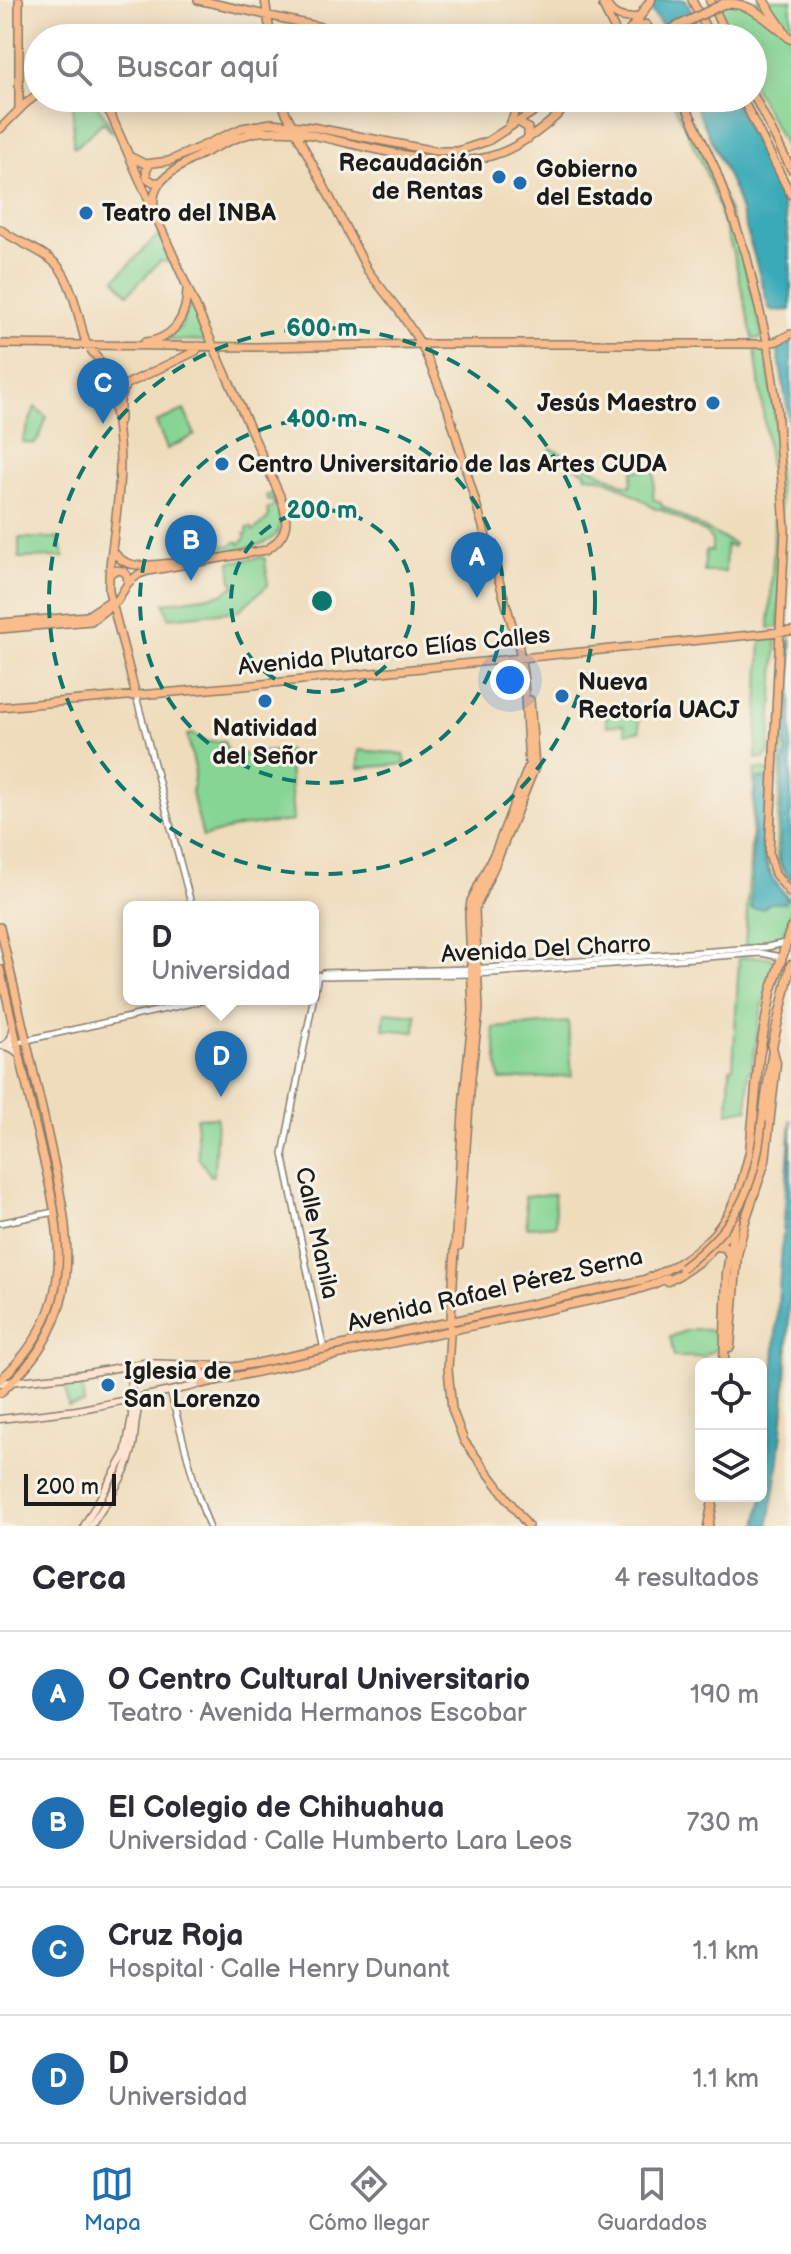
<!DOCTYPE html>
<html lang="es">
<meta charset="utf-8">
<style>
body{margin:0;font-family:"Balsamiq Sans",sans-serif;background:#f7f7f7;color:#2b2b33}
.controls{position:absolute;right:24px;bottom:24px;display:grid;overflow:hidden;border-radius:12px;box-shadow:0 4px 20px #0003}
.controls button{width:72px;height:72px;display:grid;place-items:center;padding:0;border:0;border-bottom:2px solid #e1e1e2;background:#fff;color:#2b2b33;font:40px sans-serif}
.scale{position:absolute;left:24px;bottom:20px;width:92px;box-sizing:border-box;padding-left:8px;border:4px solid #1c1c1c;border-top:0;font-size:22px;line-height:28px;white-space:nowrap;color:#1c1c1c;-webkit-text-stroke:6px #f7f3e8;paint-order:stroke}
.you{position:absolute;left:510px;top:680px;width:28px;height:28px;margin:-20px;border:6px solid #fff;border-radius:50%;background:#1a73e8;box-shadow:0 0 0 12px #1a73e833}
.badge{display:grid;place-items:center;width:52px;height:52px;border-radius:50%;background:#1f6fb2;color:#fff;font-size:26px;font-weight:700}
.pin{position:absolute;translate:-50% -66px;filter:drop-shadow(0 2px 4px #0008)}
.pin::after{content:'';position:absolute;top:42px;width:28px;height:24px;background:inherit;clip-path:polygon(0 0,100% 0,50% 100%)}
.popup{position:absolute;left:123px;top:901px;width:196px;height:104px;box-sizing:border-box;display:grid;place-content:center;border-radius:12px;background:#fff;filter:drop-shadow(0 2px 6px #0005);font-size:26px;white-space:nowrap;color:#7c7c81}
.popup b{font-size:30px;color:#2b2b33}
.popup::after{content:'';position:absolute;left:50%;top:100%;margin-left:-16px;border:16px solid transparent;border-top-color:#fff}
.list{margin:0;padding:0;list-style:none}
h2{display:flex;justify-content:space-between;align-items:center;height:104px;margin:0;padding:0 32px;font-size:34px}
h2 small{font-size:26px;font-weight:400;color:#7c7c81}
.list li{display:grid;grid-template-columns:52px 1fr auto;gap:24px;align-items:center;box-sizing:border-box;height:128px;padding:0 32px;border-top:2px solid #e1e1e2}
.list b{display:block;font-size:30px;white-space:nowrap}
.list p{margin:0;font-size:26px;white-space:nowrap;color:#7c7c81}
.list em{font-size:26px;font-style:normal;color:#7c7c81}
.icon{flex:none;width:44px;height:44px;fill:none;stroke:currentColor;stroke-width:2;stroke-linecap:round;stroke-linejoin:round}
.map{position:relative;flex:none;width:791px;height:1526px;overflow:hidden}
.search{position:absolute;background:#fff;box-shadow:0 4px 20px #0003;left:24px;right:24px;top:24px;height:88px;display:flex;align-items:center;gap:20px;box-sizing:border-box;padding:0 28px;border-radius:44px;color:#7c7c81;font-size:30px}
.sheet{height:616px;background:#fff}
nav{display:flex;justify-content:space-around;align-items:center;box-sizing:border-box;height:112px;border-top:2px solid #e1e1e2;background:#fff;font-size:22px;color:#7c7c81}
nav a{display:grid;justify-items:center;gap:4px}
nav .on{color:#1f6fb2}
.map>svg:first-child{display:block}
</style>
<div class="map">
<svg width="791" height="1526" viewBox="0 0 791 1526">
<rect width="100%" height="100%" fill="#f7f3e8"/>
<filter id="ink" filterUnits="userSpaceOnUse"><feTurbulence type="fractalNoise" baseFrequency=".0125" numOctaves="2"/><feDisplacementMap in="SourceGraphic" scale="16" xChannelSelector="R" yChannelSelector="G"/><feConvolveMatrix kernelMatrix="1 2 1 2 8 2 1 2 1" color-interpolation-filters="sRGB"/></filter>
<filter id="wash" filterUnits="userSpaceOnUse"><feTurbulence type="fractalNoise" baseFrequency=".006" numOctaves="4" result="noise"/><feDisplacementMap in="SourceGraphic" scale="32" xChannelSelector="R" yChannelSelector="G"/><feGaussianBlur stdDeviation="1.8" result="paint"/><feColorMatrix in="noise" values="0 0 0 0 0 0 0 0 0 0 0 0 0 0 0 0 0 1.4 0 .05"/><feComposite in="paint" operator="in"/></filter>
<g filter="url(#wash)">
<rect width="100%" height="100%" fill="#efdcbb"/>
<!-- green -->
<path fill="#87d594" stroke="#527858" stroke-width="2" d="M714,0H791V157L753,85V38H730Z
M73,98C98,98 103,112 113,133L103,122L76,147L73,146Z
M679,101L726,203L743,255L763,338L753,339L734,256L716,200L703,165L674,105Z
M158,235L171,263L160,261L128,294L115,279Z
M191,303L208,341L167,340L181,327Z
M755,349H765L767,359L776,426L781,528L779,627L769,628C771,585 776,540 773,497C768,447 761,398 755,349Z
M35,407L47,417L39,438L34,444L22,442Z
M184,410L195,435L167,449L156,422Z
M551,448L625,485L631,486L633,470L655,471L653,499L661,503V505L734,544L733,547L726,545L725,572H704L706,550L712,551V541L706,533L661,509H655C642,499 606,475 586,476L585,472L555,456L549,457Z
M272,493C292,536 273,544 235,550C220,553 206,557 191,553L190,550C205,549 216,543 231,546L237,541L240,544L246,537L244,534L248,533L247,528L251,527L253,531L269,517L267,510L274,506L272,500L268,501L266,496Z
M19,538H58L64,557L19,558Z
M263,557L265,559L268,585L238,611L169,618L164,603L222,594L235,585L234,582H232L230,562Z
M777,638L769,754L765,758L756,759L761,639Z
M791,638V882L778,863L776,851L787,647Z
M637,705L640,731L626,733L624,724L607,726L605,707Z
M192,734L208,742L224,741L229,754H247L288,750L293,821L237,827L203,837L192,794L195,768L187,735Z
M358,750L404,754L406,764L358,768Z
M764,769L770,774L767,862L773,879L791,901V913L781,941C770,946 757,942 745,946L755,770Z
M751,957H769L775,962L761,1012L751,1071L748,1072V1109L728,1113L730,1068L733,1067L739,958Z
M385,1012L416,1015L415,1032L383,1029Z
M568,1022L572,1076L500,1080L493,1028Z
M217,1117L214,1175L211,1176L198,1157L196,1118Z
M554,1194L556,1225L527,1227L525,1196Z
M696,1329L708,1330L720,1338V1346L703,1357H674L670,1337L685,1331Z
M81,1379L84,1404L68,1407L65,1382Z"/>
<!-- water -->
<path fill="#3aaab8" stroke="#2b636a" stroke-width="2" d="M644,0H686L705,38H669C662,24 652,13 644,0Z
M692,98H733L777,191C791,216 791,278 791,310L772,311L769,308L747,231L734,190Z
M791,339V461L787,408L778,351L779,347Z
M791,641V880L785,873L779,858L783,765L787,752L785,748Z
M759,778L767,779L768,781L763,852C766,875 776,881 787,899L784,903H770L762,909H752L751,907L755,779Z
M791,1119C791,1211 791,1302 785,1393C782,1438 778,1482 768,1526H757L766,1475Z"/>
</g>
<g filter="url(#ink)">
<g fill="none" stroke-linecap="round" stroke-linejoin="round">
<!-- tertiary casing -->
<g stroke="#867c6c" stroke-width="8">
<path id="tertiary" d="M136,696L192,907
M323,973L472,969L767,947L785,943
M318,975L283,1154L324,1350
M313,976L477,974L761,953L781,957
M0,1046L210,999
M0,1223L54,1212
M170,1391L198,1496L209,1526"/>
</g>
<!-- secondary casing -->
<g stroke="#867c6c" stroke-width="9">
<path id="secondary" d="M13,1030L11,1038L4,1046L13,1049L19,1054
M0,1383L76,1375L144,1363L199,1365L204,1376L201,1384L190,1387L77,1410L0,1419
M84,1526L125,1455L132,1416L130,1364
M91,1526C106,1502 128,1474 133,1445C136,1429 134,1409 145,1396"/>
</g>
<!-- primary casing -->
<g stroke="#867c6c" stroke-width="10">
<path id="primary" d="M19,0V109
M198,0L371,38
M265,0L271,38
M604,0C612,16 621,20 639,17
M692,0L711,38
M603,6L619,38
M753,94L791,169
M281,98L285,111L368,271L400,312L419,341L427,357L448,409L519,648L524,680L529,765L496,850L471,901L469,914L473,1011L464,1096L448,1369L452,1409L464,1441L528,1526
M525,98L537,110
M682,98L715,168L746,254L767,341L777,407L785,530L769,854L775,874L791,894
M742,98L791,195
M518,122L528,128V139
M509,127L515,112L514,98
M0,129L25,104L38,94
M129,156L145,164L169,161L242,128L271,123L312,127L435,151H458L488,141L555,98
M150,164L146,171L147,178L153,182H161
M154,207C153,199 154,191 160,183C173,166 231,138 253,133C268,130 282,131 297,132C350,141 440,172 491,156C525,146 551,122 576,98
M0,229C17,243 42,249 57,265C72,281 79,319 85,340C89,350 97,356 102,365C112,389 117,418 119,443C122,476 117,509 113,542C111,558 108,574 109,591L136,696
M145,342C174,339 187,317 187,289
M0,344L255,347L421,344H763L777,341L791,334
M120,420V397L127,384L196,351L199,346
M112,549C125,573 151,564 174,563
M109,574L116,570L123,571L127,575L128,583
M0,623L87,616L110,601
M0,629L91,621L117,601L128,583L139,574L148,571L266,550C290,535 289,519 280,496L110,113L96,98
M0,707L243,686L791,631
M0,927C14,990 30,1054 44,1117C67,1225 96,1309 0,1393
M0,969C12,1021 24,1073 35,1124C58,1222 86,1301 0,1380
M762,1121L772,1052
M459,1246L471,1078L479,1010L475,909L498,858L535,767L530,700
M199,1365L233,1367L258,1363L643,1280C686,1264 721,1238 737,1194
M201,1384L630,1292L652,1285L667,1278"/>
</g>
<!-- trunk casing -->
<g stroke="#867c6c" stroke-width="11">
<path id="trunk" d="M710,0L723,28L722,33
M763,0L785,33
M723,4C750,0 771,23 791,39
M631,29L640,25H646L650,31L649,38
M625,38L651,0
M537,110L550,108L568,98
M716,1246C725,1236 736,1231 726,1218
M664,1280L668,1281C685,1272 702,1261 715,1246L725,1247L730,1255
M730,1347L737,1255L745,1221L765,1161L776,1063L772,1047L791,965
M724,1364L727,1273L740,1190L750,1152L759,1057L771,992L791,928
M708,1526L714,1496"/>
</g>
<!-- tertiary -->
<use href="#tertiary" stroke="#fff" stroke-width="5"/>
<!-- secondary -->
<use href="#secondary" stroke="#fde4d1" stroke-width="6"/>
<!-- primary -->
<use href="#primary" stroke="#fabc8b" stroke-width="7"/>
<!-- trunk -->
<use href="#trunk" stroke="#fabc8b" stroke-width="8"/>
<!-- primary-bridge casing -->
<g stroke="#867c6c" stroke-width="10" stroke-linecap="butt">
<path id="primary-bridge" d="M682,1268C736,1227 756,1189 762,1121"/>
</g>
<!-- trunk-bridge casing -->
<g stroke="#867c6c" stroke-width="11" stroke-linecap="butt">
<path id="trunk-bridge" d="M662,34L723,4"/>
</g>
<!-- primary-bridge -->
<use href="#primary-bridge" stroke="#fabc8b" stroke-width="7"/>
<!-- trunk-bridge -->
<use href="#trunk-bridge" stroke="#fabc8b" stroke-width="8"/>
</g>
</g>
<!-- distance rings -->
<g fill="none" stroke="#0f766e" stroke-width="4" stroke-dasharray="14 10">
<circle cx="322" cy="601" r="91"/>
<circle cx="322" cy="601" r="182"/>
<circle cx="322" cy="601" r="273"/>
</g>
<!-- markers -->
<g fill="#1f6fb2" stroke="#f7f3e8" stroke-width="3">
<circle cx="499" cy="177" r="8"/>
<circle cx="520" cy="183" r="8"/>
<circle cx="86" cy="213" r="8"/>
<circle cx="713" cy="403" r="8"/>
<circle cx="222" cy="464" r="8"/>
<circle cx="562" cy="696" r="8"/>
<circle cx="265" cy="701" r="8"/>
<circle cx="108" cy="1385" r="8"/>
</g>
<g text-anchor="middle" dominant-baseline="central" stroke-width="6" stroke-linejoin="round" paint-order="stroke">
<!-- poi labels -->
<g font-size="24" font-weight="bold" fill="#1c1c1c" stroke="#f7f3e8" text-anchor="start">
<text x="483" y="163" text-anchor="end">Recaudación<tspan x="483" dy="28">de Rentas</tspan></text>
<text x="536" y="169">Gobierno<tspan x="536" dy="28">del Estado</tspan></text>
<text x="102" y="213">Teatro del INBA</text>
<text x="697" y="403" text-anchor="end">Jesús Maestro</text>
<text x="238" y="464">Centro Universitario de las Artes CUDA</text>
<text x="578" y="682">Nueva<tspan x="578" dy="28">Rectoría UACJ</tspan></text>
<text x="265" y="728" text-anchor="middle">Natividad<tspan x="265" dy="28">del Señor</tspan></text>
<text x="124" y="1371">Iglesia de<tspan x="124" dy="28">San Lorenzo</tspan></text>
</g>
<!-- street labels -->
<g font-size="24" fill="#1c1c1c" stroke="#f7f3e8">
<text transform="translate(394 651) rotate(-6)">Avenida Plutarco Elías Calles</text>
<text transform="translate(546 949) rotate(-3)">Avenida Del Charro</text>
<text transform="translate(317 1233) rotate(78)">Calle Manila</text>
<text transform="translate(495 1290) rotate(-13)">Avenida Rafael Pérez Serna</text>
</g>
</g>
<circle cx="322" cy="601" r="12" fill="#0f766e" stroke="#f7f3e8" stroke-width="4"/>
<g font-size="24" text-anchor="middle" font-weight="bold" fill="#0f766e" stroke="#f7f3e8" stroke-width="6" stroke-linejoin="round" paint-order="stroke">
<text x="322" y="336">600 m</text>
<text x="322" y="427">400 m</text>
<text x="322" y="518">200 m</text>
</g>
</svg>
<div class="controls">
<button><svg class="icon" aria-label="locate" viewBox="0 0 24 24"><circle cx="12" cy="12" r="6"/><path d="M12 2v4M12 18v4M2 12h4M18 12h4"/></svg></button>
<button><svg class="icon" aria-label="layers" viewBox="0 0 24 24"><path d="M12 4l9 5-9 5-9-5zM3 14l9 5 9-5"/></svg></button>
</div>
<div class="scale">200 m</div>
<div class="you"></div>
<div class="pin badge" style="left:477px;top:598px">A</div>
<div class="pin badge" style="left:191px;top:581px">B</div>
<div class="pin badge" style="left:103px;top:424px">C</div>
<div class="pin badge" style="left:221px;top:1097px">D</div>
<div class="popup"><b>D</b>Universidad</div>
<div class="search"><svg class="icon" aria-label="search" viewBox="0 0 24 24"><circle cx="10" cy="10" r="6"/><path d="M15 15l6 6"/></svg>Buscar aquí</div>
</div>
<section class="sheet">
<h2>Cerca<small>4 resultados</small></h2>
<ul class="list">
<li><span class="badge">A</span><div><b>O Centro Cultural Universitario</b><p>Teatro · Avenida Hermanos Escobar</p></div><em>190 m</em></li>
<li><span class="badge">B</span><div><b>El Colegio de Chihuahua</b><p>Universidad · Calle Humberto Lara Leos</p></div><em>730 m</em></li>
<li><span class="badge">C</span><div><b>Cruz Roja</b><p>Hospital · Calle Henry Dunant</p></div><em>1.1 km</em></li>
<li><span class="badge">D</span><div><b>D</b><p>Universidad</p></div><em>1.1 km</em></li>
</ul>
</section>
<nav>
<a class="on"><svg class="icon" aria-label="map" viewBox="0 0 24 24"><path d="M3 6l6-2 6 2 6-2v14l-6 2-6-2-6 2zM9 4v14M15 6v14"/></svg>Mapa</a>
<a><svg class="icon" aria-label="directions" viewBox="0 0 24 24"><path d="M12 3l9 9-9 9-9-9zM9 14v-3h6M13 9l2 2-2 2"/></svg>Cómo llegar</a>
<a><svg class="icon" aria-label="saved" viewBox="0 0 24 24"><path d="M7 4h10v16l-5-4-5 4z"/></svg>Guardados</a>
</nav>
